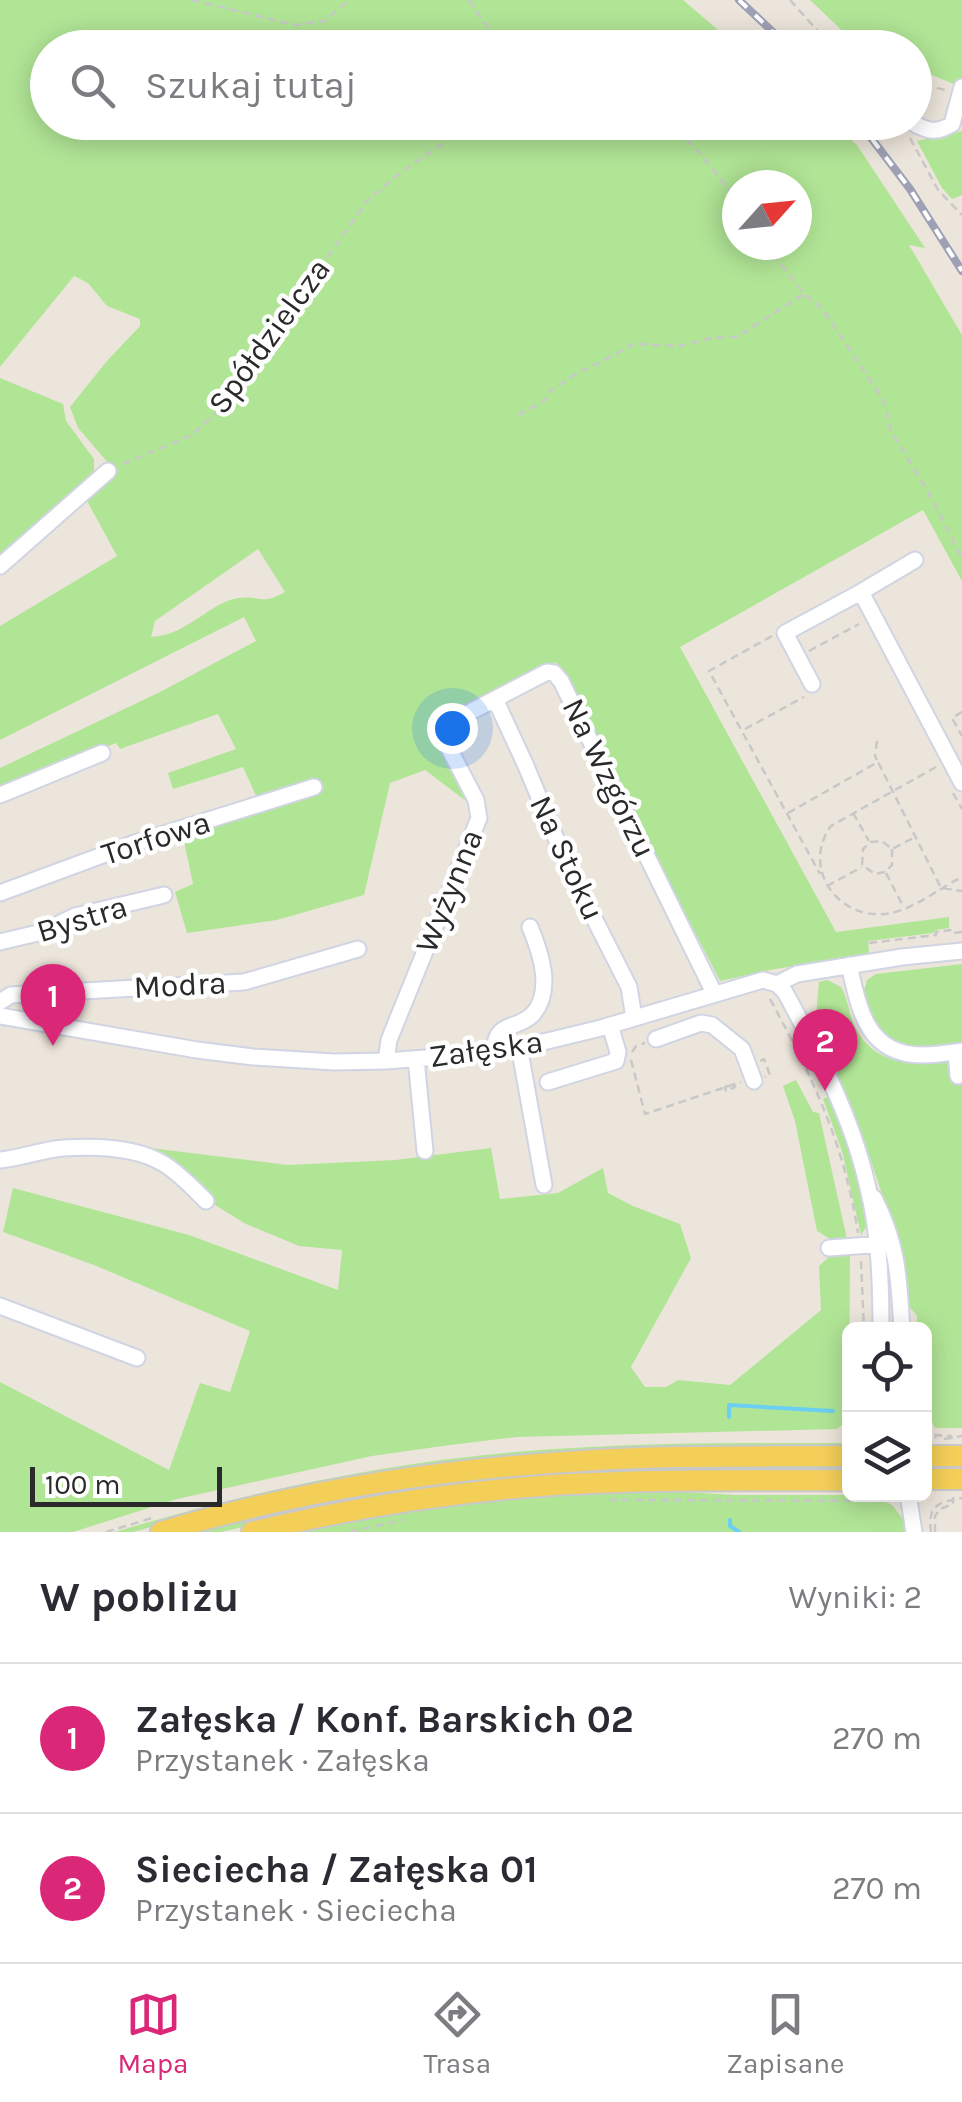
<!DOCTYPE html>
<html lang="pl">
<meta charset="utf-8">
<style>
body{margin:0;font-family:Karla,sans-serif;background:#f2f2f3;color:#2b2b33}
.controls{position:absolute;right:30px;bottom:30px;display:grid;overflow:hidden;border-radius:15px;box-shadow:0 5px 25px #0003}
.controls button{width:90px;height:90px;display:grid;place-items:center;padding:0;border:0;border-bottom:2px solid #e1e1e2;background:#fff;color:#2b2b33;font:50px sans-serif}
.compass{position:absolute;left:722px;top:170px;width:90px;height:90px;border-radius:50%;background:#fff;box-shadow:0 5px 25px #0003;rotate:63deg}
.scale{position:absolute;left:30px;bottom:25px;width:192px;box-sizing:border-box;padding-left:10px;border:5px solid #2a2a2a;border-top:0;font-size:28px;line-height:35px;white-space:nowrap;color:#2a2a2a;-webkit-text-stroke:8px #fff;paint-order:stroke}
.you{position:absolute;left:452px;top:728px;width:35px;height:35px;margin:-25px;border:8px solid #fff;border-radius:50%;background:#1a73e8;box-shadow:0 0 0 15px #1a73e833}
.badge{display:grid;place-items:center;width:65px;height:65px;border-radius:50%;background:#db2777;color:#fff;font-size:32px;font-weight:700}
.pin{position:absolute;translate:-50% -82px;filter:drop-shadow(0 2px 5px #0008)}
.pin::after{content:'';position:absolute;top:52px;width:35px;height:30px;background:inherit;clip-path:polygon(0 0,100% 0,50% 100%)}
.list{margin:0;padding:0;list-style:none}
h2{display:flex;justify-content:space-between;align-items:center;height:130px;margin:0;padding:0 40px;font-size:42px}
h2 small{font-size:32px;font-weight:400;color:#7c7c81}
.list li{display:grid;grid-template-columns:65px 1fr auto;gap:30px;align-items:center;box-sizing:border-box;height:150px;padding:0 40px;border-top:2px solid #e1e1e2}
.list b{display:block;font-size:38px;white-space:nowrap}
.list p{margin:0;font-size:32px;white-space:nowrap;color:#7c7c81}
.list em{font-size:32px;font-style:normal;color:#7c7c81}
.icon{flex:none;width:55px;height:55px;fill:none;stroke:currentColor;stroke-width:2;stroke-linecap:round;stroke-linejoin:round}
.map{position:relative;flex:none;width:962px;height:1532px;overflow:hidden}
.search{position:absolute;background:#fff;box-shadow:0 5px 25px #0003;left:30px;right:30px;top:30px;height:110px;display:flex;align-items:center;gap:25px;box-sizing:border-box;padding:0 35px;border-radius:55px;color:#7c7c81;font-size:38px}
.sheet{height:430px;background:#fff}
nav{display:flex;justify-content:space-around;align-items:center;box-sizing:border-box;height:140px;border-top:2px solid #e1e1e2;background:#fff;font-size:28px;color:#7c7c81}
nav a{display:grid;justify-items:center;gap:5px}
nav .on{color:#db2777}
.map>svg:first-child{display:block}
</style>
<div class="map">
<svg width="962" height="1532" viewBox="0 0 962 1532">
<rect width="100%" height="100%" fill="#ece5db"/>
<!-- green -->
<path fill="#b1e596" fill-rule="evenodd" d="M0,0H683L738,47L48,48V122H831L857,145L925,248L909,245L962,335V581L923,510L680,647L836,932L949,917V928L936,930L933,933L868,941L869,952L866,956L775,969L720,981L556,662L429,728L466,801L425,770L390,783L364,895L277,920L187,933L175,892L193,884L182,832L258,800L243,767L173,789L168,773L236,749L218,714L120,749L116,743L0,790V768L158,693L256,641L244,617L0,740V626L117,556L87,501L108,481L109,464L78,428L70,407L106,362L140,326V319L107,306L88,283L74,276L0,367ZM737,185H797V245H737ZM258,549L285,592C261,606 261,595 239,598C209,602 189,635 151,637L155,621Z
M810,0H962V97L956,85L915,68L914,48L864,47L855,43Z
M962,131V195L952,199L942,188L917,141Z
M0,378L63,404L66,421L94,459V473L0,559Z
M962,964V1045C930,1047 891,1053 872,1020C867,1010 864,999 860,989L865,988L867,980L876,974Z
M827,980L841,987C848,999 849,1013 854,1025C876,1071 921,1064 962,1061V1428H935L931,1419H926L924,1330L916,1329L917,1316L908,1305L902,1254L861,1131L836,1074L838,1073L815,1026L819,982Z
M796,1080L813,1112L819,1113L847,1239H830L817,1231L795,1121L783,1086Z
M829,1096C847,1137 860,1182 866,1227L861,1235L842,1151L823,1099Z
M142,1147L288,1165L395,1160L491,1148L500,1199L558,1193L603,1168L608,1193L633,1206L680,1224L691,1258L631,1367L645,1387H666L678,1380L730,1385L821,1310L819,1266L831,1255L850,1252L849,1419L837,1429L517,1437L450,1445L372,1456L177,1499L73,1532H0V1382L169,1470L200,1383L230,1392L250,1331L94,1265L3,1232L13,1188L189,1235L338,1290L342,1250L299,1246L246,1224L210,1202Z
M849,1440V1448L651,1450L191,1516L133,1532H115C264,1487 417,1456 572,1448C663,1442 755,1443 847,1443Z
M834,1464L835,1466L708,1467L491,1483L307,1512L221,1532H192C291,1507 391,1485 492,1476C606,1465 720,1466 834,1464Z
M638,1489L736,1495H870L892,1505L903,1519L908,1532H292C407,1510 521,1495 638,1489Z"/>
<g fill="none" stroke-linecap="round" stroke-linejoin="round">
<!-- stream -->
<path stroke="#6bcff2" stroke-width="4" d="M729,1417V1405L833,1411
M730,1520V1526L739,1532"/>
<!-- minor casing -->
<g stroke="#d0d4e3" stroke-width="19">
<path id="minor" d="M911,122C927,131 936,134 952,124L962,87
M915,560L861,592L962,783
M0,566L108,471
M812,684L785,633L861,592
M495,699L526,766L567,865L629,987L634,1018
M0,795L102,753
M0,893L135,843L314,787
M0,942L42,932L75,916L164,895
M849,965C859,1008 866,1055 922,1055C935,1055 949,1053 962,1051
M777,984L785,992C818,1053 851,1115 867,1184C879,1230 881,1281 881,1330
M0,1002L11,995L244,982L358,949
M0,1016L197,1050L253,1057L334,1062L386,1061L451,1056L539,1043L601,1028L763,980L777,984L797,974L902,957L962,951
M656,1039L701,1023L712,1025L742,1049L754,1081
M519,1046L544,1185
M494,1051C496,1019 517,1031 533,1014C554,990 540,951 530,927
M956,1052L958,1076
M416,1059L425,1151
M386,1061L389,1040L479,818L476,800L442,735L447,724L547,672L554,673L561,681L714,993
M548,1082L616,1061L618,1052L610,1025
M0,1160C21,1158 41,1150 63,1148C94,1146 137,1147 164,1164C180,1174 193,1188 206,1201
M874,1198C898,1245 899,1278 902,1330
M829,1248L884,1244
M0,1306L137,1358
M908,1494L914,1532"/>
</g>
<!-- major casing -->
<g stroke="#c8c8c8" stroke-width="24">
<path id="major" d="M924,1456H962
M924,1479H962
M161,1532C297,1491 440,1469 582,1461C671,1455 760,1457 850,1456
M252,1532C372,1503 497,1485 621,1482C697,1479 773,1481 850,1480"/>
</g>
<!-- path -->
<path stroke="#c8c8c8" stroke-width="2.5" stroke-dasharray="8 5" stroke-linecap="butt" d="M192,0L295,25L324,21L349,0
M469,0C489,31 492,36 527,48
M790,0L833,48
M914,76L930,86L945,90
M667,122C697,147 715,171 737,202
M910,138L938,190L962,215
M805,295L822,308L878,392L885,405L891,431L930,495L962,559
M518,415L544,401L550,391L579,372L603,361L633,344L679,346L711,338L737,337L804,294L766,245
M123,464L192,435L222,407L367,201L400,173L474,122
M772,636L709,671L820,874
M809,651L859,624
M962,712L952,718L962,736
M745,729L804,697
M877,741L875,756L877,760
M936,767L831,826C801,867 837,919 885,914C912,911 938,889 962,877
M953,793L962,809
M788,813L878,762L941,888L962,891
M853,813L869,841
M892,849V865L885,872L875,874L862,865L863,849L871,842L882,841L892,849L915,837
M886,873L903,906
M827,886L862,867
M869,943L936,935V932L950,930L951,933L962,932
M770,999C813,1078 844,1143 858,1233
M632,1052L636,1046L645,1043
M631,1060L645,1114L741,1082
M760,1061L764,1059L770,1075L765,1077
M734,1084L735,1087L726,1091L725,1087Z
M861,1261L864,1330
M924,1427L934,1435L951,1436L952,1439
M924,1430L936,1438
M944,1439L962,1436
M609,1500L896,1501
M106,1532L152,1518
M350,1532L403,1520
M931,1532C927,1505 939,1502 962,1498
M935,1532V1516L940,1509L953,1504V1497"/>
<!-- minor -->
<use href="#minor" stroke="#fff" stroke-width="15"/>
<!-- major -->
<use href="#major" stroke="#f4cf58" stroke-width="20"/>
<!-- rail casing -->
<g stroke="#9ea1b5" stroke-width="8">
<path id="rail" d="M739,0L790,48
M859,122L910,189L962,271"/>
</g>
<!-- rail -->
<use href="#rail" stroke="#fff" stroke-width="4" stroke-dasharray="11" stroke-linecap="butt"/>
</g>
<g text-anchor="middle" dominant-baseline="central" stroke-width="9" stroke-linejoin="round" paint-order="stroke">
<!-- street labels -->
<g font-size="32" fill="#2a2a2a" stroke="#fff">
<text transform="translate(269 336) rotate(-54)">Spółdzielcza</text>
<text transform="translate(609 778) rotate(64)">Na Wzgórzu</text>
<text transform="translate(156 838) rotate(-18)">Torfowa</text>
<text transform="translate(567 858) rotate(65)">Na Stoku</text>
<text transform="translate(449 891) rotate(-68)">Wyżynna</text>
<text transform="translate(82 919) rotate(-17)">Bystra</text>
<text transform="translate(180 985) rotate(-3)">Modra</text>
<text transform="translate(486 1049) rotate(-8)">Załęska</text>
</g>
</g>
</svg>
<div class="controls">
<button><svg class="icon" aria-label="locate" viewBox="0 0 24 24"><circle cx="12" cy="12" r="6"/><path d="M12 2v4M12 18v4M2 12h4M18 12h4"/></svg></button>
<button><svg class="icon" aria-label="layers" viewBox="0 0 24 24"><path d="M12 4l9 5-9 5-9-5zM3 14l9 5 9-5"/></svg></button>
</div>
<svg class="compass" viewBox="-18 -18 36 36"><path d="M0-13l5 13h-10z" fill="#e53935"/><path d="M0 13l5-13h-10z" fill="#7c7c81"/></svg>
<div class="scale">100 m</div>
<div class="you"></div>
<div class="pin badge" style="left:53px;top:1046px">1</div>
<div class="pin badge" style="left:825px;top:1091px">2</div>
<div class="search"><svg class="icon" aria-label="search" viewBox="0 0 24 24"><circle cx="10" cy="10" r="6"/><path d="M15 15l6 6"/></svg>Szukaj tutaj</div>
</div>
<section class="sheet">
<h2>W pobliżu<small>Wyniki: 2</small></h2>
<ul class="list">
<li><span class="badge">1</span><div><b>Załęska / Konf. Barskich 02</b><p>Przystanek · Załęska</p></div><em>270 m</em></li>
<li><span class="badge">2</span><div><b>Sieciecha / Załęska 01</b><p>Przystanek · Sieciecha</p></div><em>270 m</em></li>
</ul>
</section>
<nav>
<a class="on"><svg class="icon" aria-label="map" viewBox="0 0 24 24"><path d="M3 6l6-2 6 2 6-2v14l-6 2-6-2-6 2zM9 4v14M15 6v14"/></svg>Mapa</a>
<a><svg class="icon" aria-label="directions" viewBox="0 0 24 24"><path d="M12 3l9 9-9 9-9-9zM9 14v-3h6M13 9l2 2-2 2"/></svg>Trasa</a>
<a><svg class="icon" aria-label="saved" viewBox="0 0 24 24"><path d="M7 4h10v16l-5-4-5 4z"/></svg>Zapisane</a>
</nav>
